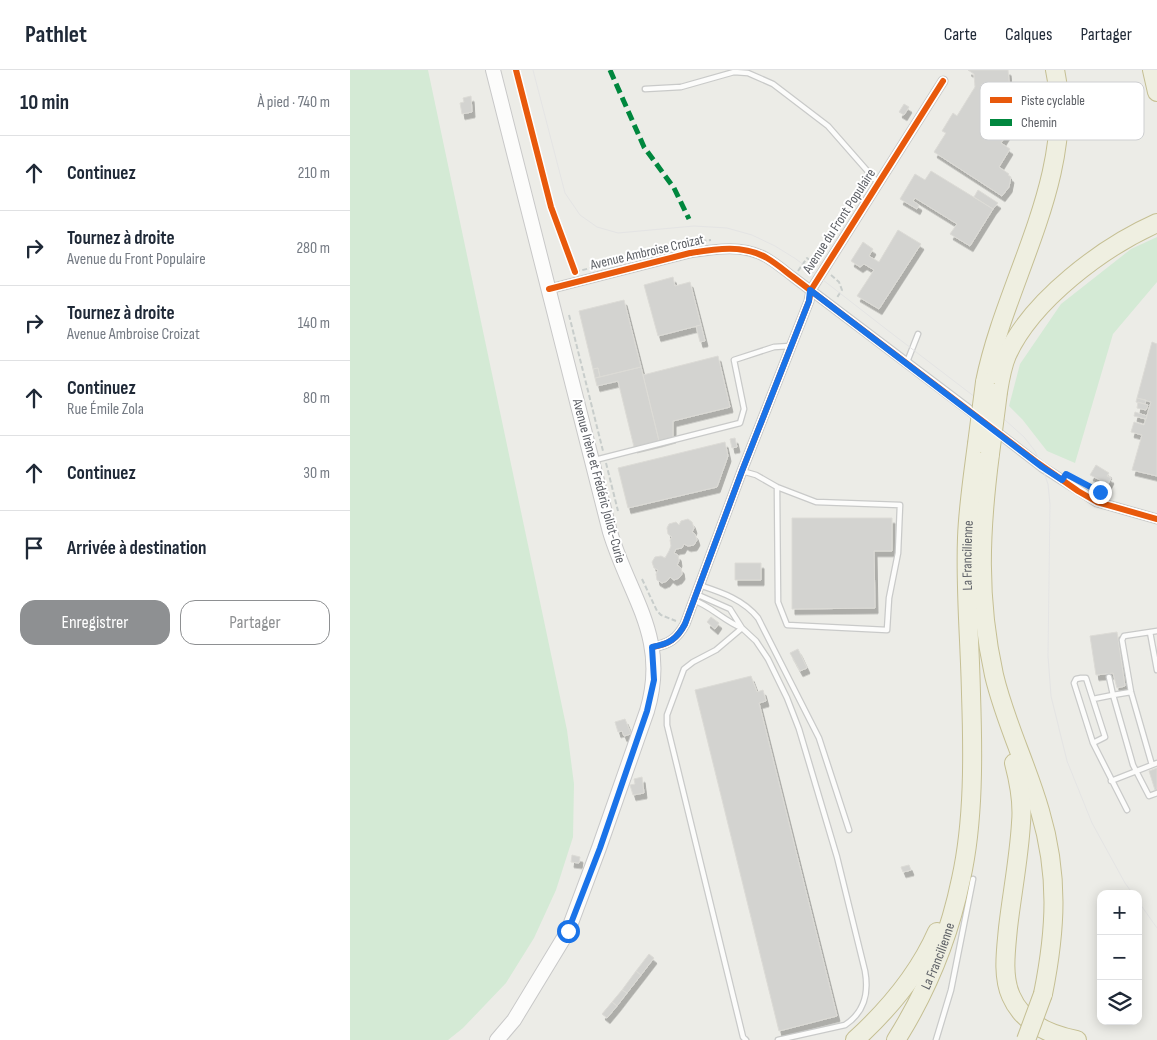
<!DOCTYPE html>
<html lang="fr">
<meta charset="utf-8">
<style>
body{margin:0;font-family:"Sofia Sans Condensed",sans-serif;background:#f2f2f3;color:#1f2937}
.controls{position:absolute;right:15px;bottom:15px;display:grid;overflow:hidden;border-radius:10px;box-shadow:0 2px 12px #0003}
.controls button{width:45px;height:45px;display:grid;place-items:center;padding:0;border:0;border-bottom:1px solid #e0e1e3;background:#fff;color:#1f2937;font:25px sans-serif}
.stop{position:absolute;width:15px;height:15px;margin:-11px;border:4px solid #1a73e8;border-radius:50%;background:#fff}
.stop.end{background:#1a73e8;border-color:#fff;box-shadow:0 1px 5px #0008}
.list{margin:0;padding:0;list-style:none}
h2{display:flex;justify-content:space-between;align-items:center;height:65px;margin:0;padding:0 20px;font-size:21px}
h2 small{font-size:16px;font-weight:400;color:#747a83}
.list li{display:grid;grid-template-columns:32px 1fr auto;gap:15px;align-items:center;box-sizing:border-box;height:75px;padding:0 20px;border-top:1px solid #e0e1e3}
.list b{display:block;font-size:19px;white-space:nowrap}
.list p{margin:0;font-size:16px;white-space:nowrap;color:#747a83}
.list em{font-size:16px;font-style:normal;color:#747a83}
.actions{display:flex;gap:10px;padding:15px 20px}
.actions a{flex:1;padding:11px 0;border:1px solid #8e9092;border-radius:15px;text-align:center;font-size:18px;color:#8e9092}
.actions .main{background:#8e9092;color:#fff}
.icon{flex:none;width:28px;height:28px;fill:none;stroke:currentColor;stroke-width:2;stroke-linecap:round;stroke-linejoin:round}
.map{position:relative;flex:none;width:807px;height:970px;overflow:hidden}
header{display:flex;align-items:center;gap:30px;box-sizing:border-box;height:70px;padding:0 25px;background:#fff;border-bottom:1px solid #e0e1e3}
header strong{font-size:24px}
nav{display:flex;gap:28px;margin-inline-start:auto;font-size:18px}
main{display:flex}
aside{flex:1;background:#fff}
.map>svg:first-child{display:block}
</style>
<header>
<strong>Pathlet</strong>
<nav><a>Carte</a><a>Calques</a><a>Partager</a></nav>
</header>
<main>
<aside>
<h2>10 min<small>À pied · 740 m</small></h2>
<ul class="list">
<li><svg class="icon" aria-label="ahead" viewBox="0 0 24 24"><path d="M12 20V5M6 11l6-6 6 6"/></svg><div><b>Continuez</b></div><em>210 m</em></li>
<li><svg class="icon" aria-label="right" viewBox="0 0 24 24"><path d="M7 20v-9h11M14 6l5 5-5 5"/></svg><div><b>Tournez à droite</b><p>Avenue du Front Populaire</p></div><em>280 m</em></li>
<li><svg class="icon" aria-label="right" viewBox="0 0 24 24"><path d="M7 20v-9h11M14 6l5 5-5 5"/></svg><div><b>Tournez à droite</b><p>Avenue Ambroise Croizat</p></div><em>140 m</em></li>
<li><svg class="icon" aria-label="ahead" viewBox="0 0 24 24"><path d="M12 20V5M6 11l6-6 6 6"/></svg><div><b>Continuez</b><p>Rue Émile Zola</p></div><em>80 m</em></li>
<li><svg class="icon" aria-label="ahead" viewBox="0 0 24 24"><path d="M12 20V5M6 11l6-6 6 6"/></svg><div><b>Continuez</b></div><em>30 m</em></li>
<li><svg class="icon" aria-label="arrive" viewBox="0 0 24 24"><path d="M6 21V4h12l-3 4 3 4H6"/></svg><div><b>Arrivée à destination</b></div></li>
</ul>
<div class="actions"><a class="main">Enregistrer</a><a>Partager</a></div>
</aside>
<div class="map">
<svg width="807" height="970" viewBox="0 0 807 970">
<defs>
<filter id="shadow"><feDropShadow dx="3" dy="5.5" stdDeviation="0" flood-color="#0004"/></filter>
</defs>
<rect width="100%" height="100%" fill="#ecece7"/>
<!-- green -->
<path fill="#d4ead5" d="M0,0H78L217,660L224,714L223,767L206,820L184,868L156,913L113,958L98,970H0Z
M807,167V212L763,264L725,393L697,381L672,349L659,336L670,294L711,234L781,179Z"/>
<!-- building -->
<path fill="#d3d3d0" stroke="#dcdbd6" filter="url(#shadow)" d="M618,0H658L663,54L651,73L660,79L649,97L659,104L658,105L661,107L659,117L652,126L584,82L596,63L592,61L603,43L607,46L625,17L624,4Z
M121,26L122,42L112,44L110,33L114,32L113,28Z
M554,34L559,37L554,45L549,42Z
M581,101L643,139L620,176L600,164L607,154L565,128L563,131L569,135L567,139L550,129L565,104L575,110Z
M628,120L648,133L643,139L624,127Z
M548,160L571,174L529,239L507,226L524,200L514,194L510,197L501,191L513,172L523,179L519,186L529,192Z
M323,207L325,216L340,212L351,255L308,266L294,215Z
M274,230L291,297L250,307L248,298L243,299L229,241Z
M351,255L355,271L350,272L346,256Z
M802,272L807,274V406L782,400L792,365L781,362L784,352L794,355L801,332L787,328Z
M368,286L380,337L323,351V367L309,371L293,305Z
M291,297L309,371L284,377L268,311L247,316L245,308Z
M248,298L250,307L245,308L243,299Z
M787,328L796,330L795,334L786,332Z
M788,332L798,335L796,340L787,338Z
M785,342L797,346L796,349L784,346Z
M385,368L387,377L382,378L380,369Z
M375,372L378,386L367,417L278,438L268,398Z
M746,395L759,403L757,406L761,408L758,414L740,405Z
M442,448H542V481H524L525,538L442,539Z
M338,449L342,452L344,458L342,462L345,464L347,470L344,475L338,476L334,474L332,478L326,479L324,483L328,485L329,491L327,495L331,498L332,504L329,508L324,510L320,507L317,511L312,513L307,510L306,504L308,500L304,498L302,492L305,487L311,486L315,488L319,481L321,476L320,470L322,467L318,464L317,458L319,454L326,452L329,455L331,451Z
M385,493H411V510H385Z
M361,547L369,553L365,559L357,552Z
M767,562L775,616L767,618L763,603L746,605L740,566Z
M448,579L457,598L450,601L440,583Z
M401,606L407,622L413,620L416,631L409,633L487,946L429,961L345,620Z
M275,649L281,664L274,666L272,661L268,662L265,652Z
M807,698V719L805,720L799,701Z
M292,707L294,723L283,725L280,715L285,714L284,709Z
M222,785L230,787L229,793L221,792Z
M559,795L561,800L553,802L551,797Z
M299,884L304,888L291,905L286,901Z
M286,901L291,905L277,923L272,920Z
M272,920L277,923L267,936L262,932Z
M262,932L267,936L257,948L252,944Z"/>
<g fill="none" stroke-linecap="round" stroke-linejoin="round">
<!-- lane casing -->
<g stroke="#c9cac9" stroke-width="7">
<path id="lane" d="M295,19L331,17L384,2L398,3L423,14L478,56L528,113
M557,292L568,264
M245,390L390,353L394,339L384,290L424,277L440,276
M392,401L406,405L427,417L466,432L550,435L548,483L539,528L537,560L437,555L428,532L427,417
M349,515C370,522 393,529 408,548L469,668L499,760
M346,524L380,539L392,558L406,571L418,589L437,628L449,659L487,787L515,901C519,923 515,942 495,955L428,970
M343,530C361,536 374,551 392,558
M392,558L366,580L343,592L334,599L317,645V655L393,967L396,970
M800,562L807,600
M759,607L763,625L781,622
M743,629L763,625L783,695L799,726L807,723
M743,673L755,667L736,608H731L726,609L724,613L743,673L777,740
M802,695L781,622L772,570L774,566L807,561
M761,711L807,693
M586,970L601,920L623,809"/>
</g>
<!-- street casing -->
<g stroke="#c9cac9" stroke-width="11">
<path id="street" d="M199,219L340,183C365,179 393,174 417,188C427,194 435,201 443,207L631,349
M643,359L692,397L747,432L807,449
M303,577C319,574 327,569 335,554L392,401L459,231L461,220L593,11"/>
</g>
<!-- secondary casing -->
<g stroke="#c8c8c8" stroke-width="16">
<path id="secondary" d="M143,0L260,462C280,528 319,568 297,641L249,778L218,861L164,950L147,970"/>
</g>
<!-- highway casing -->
<g stroke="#c5bf93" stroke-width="20">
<g id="highway">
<path d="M802,0L807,22"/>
<path d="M635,312C655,211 727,105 705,0"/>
<path d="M648,322C650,309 652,297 657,285C682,230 753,177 807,153"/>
<path d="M640,384C630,461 627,528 644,605C655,652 677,695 690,741C709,805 706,859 693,924"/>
<path d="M664,693C669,712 673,733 671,753C669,788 662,823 658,858C656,880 652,906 661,926C673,954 700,965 727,970"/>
<path d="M505,970C539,939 568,905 587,862"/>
<path id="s1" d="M546,970C577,921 599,867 611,809C624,751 623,683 621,624C620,572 615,520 617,468C618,437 623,405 627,374"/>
</g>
</g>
<!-- path -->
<path stroke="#c8cdcb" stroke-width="2" stroke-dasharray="5 2.5" stroke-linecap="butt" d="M344,172L361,170
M448,201L457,188L467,196
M225,202L295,184
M481,205L489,212L492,220L486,229
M219,245L253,381
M256,393L268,441
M750,422L759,425
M292,509L307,541L311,545L326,551"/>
<!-- lane -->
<use href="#lane" stroke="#fcfcfb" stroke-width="4.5"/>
<!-- street -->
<use href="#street" stroke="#fcfcfb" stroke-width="9"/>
<!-- secondary -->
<use href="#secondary" stroke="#fcfcfb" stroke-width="14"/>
<!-- highway -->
<use href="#highway" stroke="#efefe1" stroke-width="18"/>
<!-- tram -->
<path stroke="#e4e4e4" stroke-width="1" d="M183,0L215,123L230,145L247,157L268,163L344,156L377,158L402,165L425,176L446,189L536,259L655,350L674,367L685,381L692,397L698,414L700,434L698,586L701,626L717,691L742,753L775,813L783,824
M788,831L807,858"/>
<!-- highway-bridge casing -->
<g stroke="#c5bf93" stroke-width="20" stroke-linecap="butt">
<path id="highway-bridge" d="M627,374L635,312
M640,384L648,322
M676,970L693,924"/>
</g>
<!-- highway-bridge -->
<use href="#highway-bridge" stroke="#efefe1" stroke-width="18"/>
<!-- quiet -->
<path stroke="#00873e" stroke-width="5" stroke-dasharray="10 5" stroke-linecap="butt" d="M260,0L294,77L324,118L339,149"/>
<!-- cycleway casing -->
<g stroke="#fff" stroke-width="9">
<path id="cycleway" d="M166,0L201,137L225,202
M199,219L340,183C365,179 393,174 417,188C427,194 435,201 443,207L685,391L728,421L747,432L807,449
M303,577C319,574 327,569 335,554L392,401L459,231L461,220L593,11"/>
</g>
<!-- cycleway -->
<use href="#cycleway" stroke="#e8590c" stroke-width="6"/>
</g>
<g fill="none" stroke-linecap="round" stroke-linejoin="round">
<!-- route -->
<path stroke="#1a73e8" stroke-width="6" d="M218,861L250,778L297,641L304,610L302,577C319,574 327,569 335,554L392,401L459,231L460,220L692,397L712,410L716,404L750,422"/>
</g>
<g text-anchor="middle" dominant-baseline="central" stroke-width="4" stroke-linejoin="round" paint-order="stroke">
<!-- street labels -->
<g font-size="14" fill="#5c5f65" stroke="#fff">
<text transform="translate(489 151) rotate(-57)">Avenue du Front Populaire</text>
<text transform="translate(297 182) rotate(-13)">Avenue Ambroise Croizat</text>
<text transform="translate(249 411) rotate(75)">Avenue Irène et Frédéric Joliot-Curie</text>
<text stroke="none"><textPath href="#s1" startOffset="499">La Francilienne</textPath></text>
<text stroke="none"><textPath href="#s1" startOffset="94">La Francilienne</textPath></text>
</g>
</g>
<!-- legend -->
<rect x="630" y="12" width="164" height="58" rx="8" fill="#fff" stroke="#cecfd1" stroke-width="1"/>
<rect x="640" y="27" width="22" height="6" fill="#e8590c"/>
<rect x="640" y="49" width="22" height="7" fill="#00873e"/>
<g font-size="14" fill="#5c5f65">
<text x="671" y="35">Piste cyclable</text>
<text x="671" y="57">Chemin</text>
</g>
</svg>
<div class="controls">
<button>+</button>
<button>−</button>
<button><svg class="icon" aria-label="layers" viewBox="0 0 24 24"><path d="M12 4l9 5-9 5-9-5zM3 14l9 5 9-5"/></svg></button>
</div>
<div class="stop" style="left:218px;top:861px"></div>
<div class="stop end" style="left:750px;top:422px"></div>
</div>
</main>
